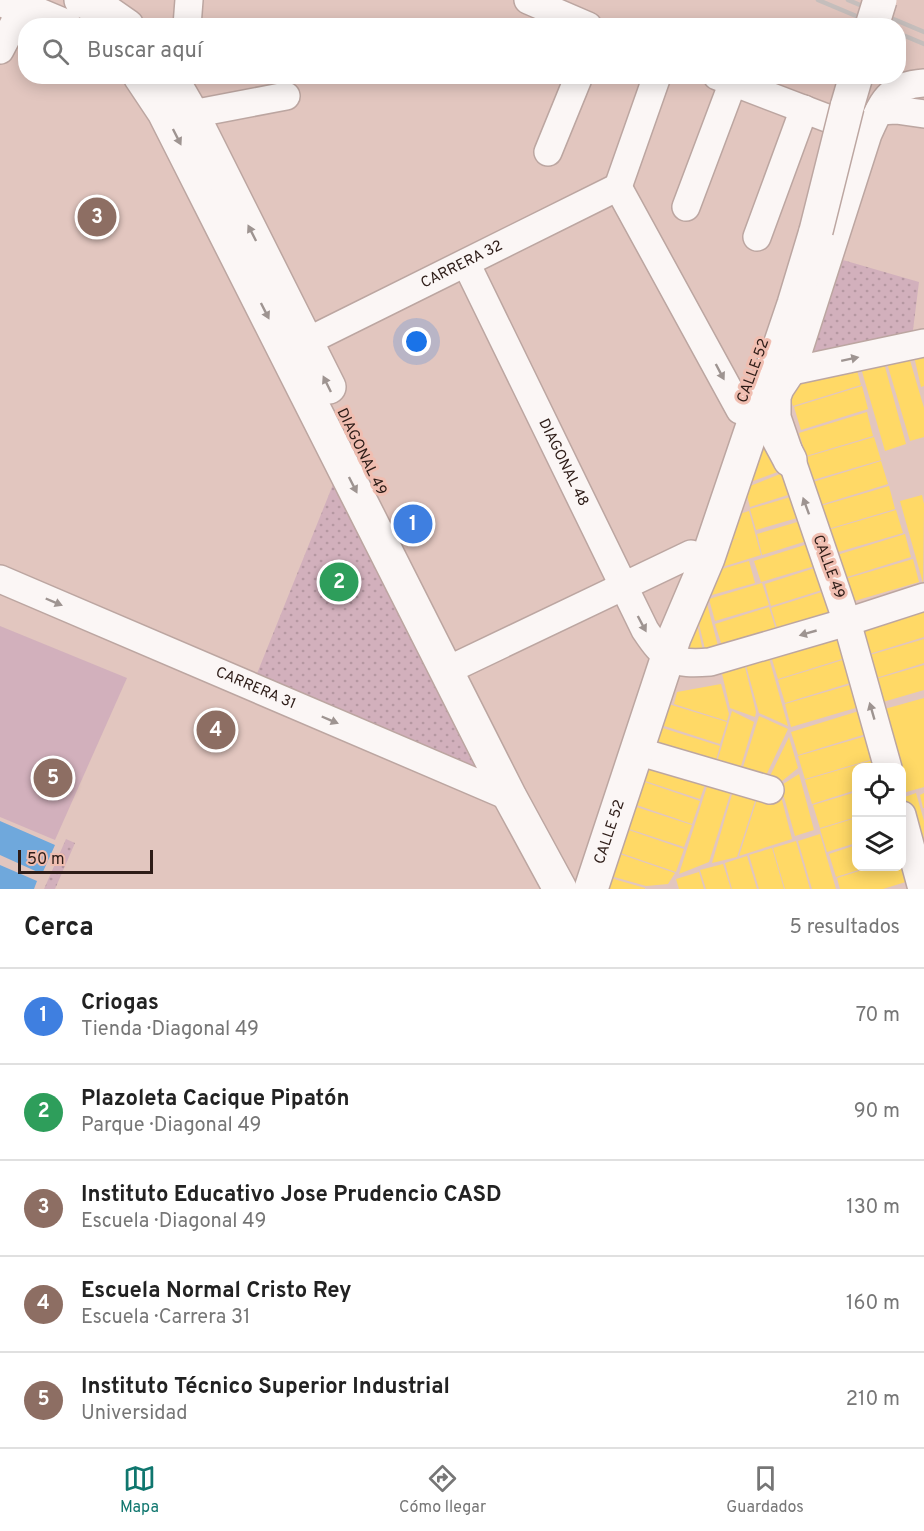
<!DOCTYPE html>
<html lang="es">
<meta charset="utf-8">
<style>
body{margin:0;font-family:Overpass,sans-serif;background:#f6f6f6;color:#222}
.controls{position:absolute;right:18px;bottom:18px;display:grid;overflow:hidden;border-radius:12px;box-shadow:0 3px 15px #0003}
.controls button{width:54px;height:54px;display:grid;place-items:center;padding:0;border:0;border-bottom:2px solid #e0e0e0;background:#fff;color:#222;font:30px sans-serif}
.scale{position:absolute;left:18px;bottom:15px;width:135px;box-sizing:border-box;padding-left:6px;border:3px solid #2d1c17;border-top:0;font-size:16px;line-height:21px;white-space:nowrap;color:#2d1c17;-webkit-text-stroke:4px #f0beb1;paint-order:stroke}
.you{position:absolute;left:417px;top:342px;width:21px;height:21px;margin:-15px;border:4px solid #fff;border-radius:50%;background:#1a73e8;box-shadow:0 0 0 9px #1a73e833}
.badge{display:grid;place-items:center;width:39px;height:39px;border-radius:50%;background:#0f766e;color:#fff;font-size:20px;font-weight:700}
.pin{position:absolute;translate:-50% -50%;border:3px solid #fff;box-shadow:0 2px 6px #0006}
.list{margin:0;padding:0;list-style:none}
h2{display:flex;justify-content:space-between;align-items:center;height:78px;margin:0;padding:0 24px;font-size:26px}
h2 small{font-size:20px;font-weight:400;color:#767676}
.list li{display:grid;grid-template-columns:39px 1fr auto;gap:18px;align-items:center;box-sizing:border-box;height:96px;padding:0 24px;border-top:2px solid #e0e0e0}
.list b{display:block;font-size:22px;white-space:nowrap}
.list p{margin:0;font-size:20px;white-space:nowrap;color:#767676}
.list em{font-size:20px;font-style:normal;color:#767676}
.icon{flex:none;width:33px;height:33px;fill:none;stroke:currentColor;stroke-width:2;stroke-linecap:round;stroke-linejoin:round}
.map{position:relative;flex:none;width:924px;height:889px;overflow:hidden}
.search{position:absolute;background:#fff;box-shadow:0 3px 15px #0003;left:18px;right:18px;top:18px;height:66px;display:flex;align-items:center;gap:15px;box-sizing:border-box;padding:0 21px;border-radius:24px;color:#767676;font-size:22px}
.sheet{height:558px;background:#fff}
nav{display:flex;justify-content:space-around;align-items:center;box-sizing:border-box;height:84px;border-top:2px solid #e0e0e0;background:#fff;font-size:16px;color:#767676}
nav a{display:grid;justify-items:center;gap:3px}
nav .on{color:#0f766e}
.map>svg:first-child{display:block}
</style>
<div class="map">
<svg width="924" height="889" viewBox="0 0 924 889">
<defs>
<pattern id="park-dots" width="8" height="8" patternUnits="userSpaceOnUse" patternTransform="scale(1.5)"><rect width="8" height="8" fill="#d2b0bc"/><path d="M2 2h.1M6 6h.1" fill="none" stroke="#b597a1" stroke-width="1.8" stroke-linecap="round"/></pattern>
</defs>
<rect width="100%" height="100%" fill="#e2c6bf"/>
<!-- grass -->
<path fill="#d2b0bc" d="M0,626L127,678L55,840L0,817Z"/>
<!-- park -->
<path fill="url(#park-dots)" d="M829,256L919,282L911,346L792,371Z
M334,482L486,784L254,681Z
M66,839L75,843L55,889H44Z"/>
<!-- homes -->
<path fill="#ffd966" d="M924,354V386L921,387L914,356Z
M909,357L924,408V437L910,441L887,363Z
M855,363L861,385L793,406L788,391L790,382Z
M884,363L906,444L885,451L861,368Z
M862,386L868,409L801,430L794,407Z
M867,412L873,436L806,456L799,433Z
M874,437L881,460L813,480L806,457Z
M775,442L788,468L737,487L752,449Z
M881,461L888,484L820,505L813,482Z
M790,470L797,492L750,507L745,488Z
M889,486L895,509L828,529L821,506Z
M797,495L804,516L756,530L750,509Z
M922,495L924,504L923,583L900,501Z
M896,510L903,533L835,553L828,530Z
M749,511L761,555L706,572L717,546L740,538L717,544L727,518Z
M804,520L810,540L762,555L757,534Z
M905,534L911,557L844,578L837,555Z
M811,543L818,565L761,582L754,561Z
M913,559L919,582L851,602L845,579Z
M749,561L755,583L694,600L705,574Z
M818,567L825,589L771,606L765,584Z
M762,583L769,605L715,621L709,599Z
M825,591L832,614L778,631L771,608Z
M706,600L718,646L705,649L694,603Z
M693,606L703,651L680,654Z
M769,607L776,630L722,646L715,624Z
M924,612V637L869,654L862,631Z
M838,635L845,658L778,679L771,656Z
M924,639V663L876,678L870,655Z
M767,651L788,726L759,713L744,658Z
M743,659L756,712L755,717L730,708L720,665Z
M846,659L853,682L785,703L778,680Z
M924,665V690L883,702L876,679Z
M721,684L729,714L727,721L674,704L677,692Z
M853,684L859,707L791,727L785,704Z
M924,698V787L903,793L902,768H897L881,710Z
M662,702L727,722L720,744L655,723Z
M732,711L754,722L738,776L715,769Z
M859,711L866,734L798,755L791,732Z
M759,716L788,729L762,784L740,777Z
M653,725L720,746L714,767L645,747Z
M866,736L873,759L805,779L798,756Z
M789,737L798,768L776,786L769,778Z
M640,755L708,776L700,799L633,777Z
M873,760L875,768H856V790L812,804L805,780Z
M799,774L814,830L795,836L784,797L776,795L777,788Z
M710,777L733,785L709,862L679,874Z
M633,778L700,801L692,824L625,801Z
M735,784L758,792L737,857L712,863Z
M856,792V817L820,828L813,805Z
M759,793L782,800L792,839L739,856Z
M916,793L924,821L923,875L902,798Z
M924,793V808H923L920,795Z
M624,803L692,825L684,847L617,825Z
M856,818V843L827,852L820,829Z
M617,826L684,849L676,872L609,849Z
M820,834L836,889H812L798,841Z
M796,841L810,889H785L773,848Z
M856,845V866L868,867L836,877L829,854Z
M772,848L784,889H759L749,855Z
M608,850L675,873L668,884L646,886L600,873Z
M747,856L757,889H732L725,863Z
M902,858L912,880L883,889H840L837,878L875,866H902Z
M723,864L731,889H706L700,870Z
M699,872L704,889H679L676,879Z
M600,875L645,888V889H596Z"/>
<!-- schools -->
<path fill="#6fa8dc" d="M0,821L55,845L42,874L0,855Z
M0,865L37,881L34,889H0Z"/>
<g fill="none" stroke-linecap="round" stroke-linejoin="round">
<!-- minor casing -->
<g stroke="#bca6a1" stroke-width="30">
<g id="minor">
<path d="M528,0L588,26"/>
<path d="M187,26L189,0"/>
<path d="M0,50L22,8"/>
<path d="M717,76L861,131"/>
<path d="M879,111L896,110L924,114"/>
<path d="M192,114L286,96"/>
<path d="M548,152L579,76"/>
<path d="M618,187L740,410"/>
<path d="M618,187L657,76"/>
<path d="M686,207L733,82"/>
<path d="M757,237L804,109"/>
<path id="s1" d="M466,263L645,630C665,660 673,665 710,662L847,622L924,597"/>
<path id="s2" d="M306,342L618,187"/>
<path d="M792,371L924,343"/>
<path id="s3" d="M0,579L510,797"/>
<path d="M446,671L691,554"/>
<path d="M637,751L770,790"/>
<path d="M888,768L847,622L777,417V397L780,389L792,371L868,134C883,102 886,86 924,83"/>
<path d="M902,815L922,889"/>
</g>
</g>
<!-- major casing -->
<g stroke="#bca6a1" stroke-width="36">
<g id="major">
<path d="M3,0L65,26"/>
<path d="M81,0L104,10L127,26"/>
<path d="M140,76L164,112L510,797L560,889"/>
<path d="M170,76L192,114L329,387"/>
<path d="M847,107L856,76"/>
<path d="M773,389C763,420 776,432 790,460"/>
<path id="s4" d="M591,889L674,638L708,558L794,304L816,231"/>
</g>
</g>
<!-- minor -->
<use href="#minor" stroke="#fbf6f5" stroke-width="27"/>
<!-- major -->
<use href="#major" stroke="#fbf6f5" stroke-width="33"/>
<!-- rail -->
<path stroke="#c5bebc" stroke-width="4.5" d="M818,0L880,26
M848,0L924,32
M898,33L924,44"/>
<!-- major-bridge casing -->
<g stroke="#bca6a1" stroke-width="36" stroke-linecap="butt">
<path id="major-bridge" d="M872,26L880,0
M816,231L847,107"/>
</g>
<!-- major-bridge -->
<use href="#major-bridge" stroke="#fbf6f5" stroke-width="33"/>
</g>
<!-- one-way arrows -->
<defs><path id="oneway-solid" d="M-6-.8H1V-3.2L6.5 0L1 3.2V.8H-6Z" transform="scale(1.5)"/></defs>
<g fill="#9e9491">
<use href="#oneway-solid" transform="translate(177 137) rotate(63)"/>
<use href="#oneway-solid" transform="translate(252 233) rotate(-117)"/>
<use href="#oneway-solid" transform="translate(265 311) rotate(63)"/>
<use href="#oneway-solid" transform="translate(850 359) rotate(-12)"/>
<use href="#oneway-solid" transform="translate(720 372) rotate(62)"/>
<use href="#oneway-solid" transform="translate(327 384) rotate(-116)"/>
<use href="#oneway-solid" transform="translate(353 485) rotate(63)"/>
<use href="#oneway-solid" transform="translate(806 506) rotate(-110)"/>
<use href="#oneway-solid" transform="translate(54 602) rotate(23)"/>
<use href="#oneway-solid" transform="translate(642 624) rotate(62)"/>
<use href="#oneway-solid" transform="translate(808 633) rotate(164)"/>
<use href="#oneway-solid" transform="translate(872 711) rotate(-106)"/>
<use href="#oneway-solid" transform="translate(330 720) rotate(23)"/>
</g>
<g text-anchor="middle" dominant-baseline="central" stroke-width="6" stroke-linejoin="round" paint-order="stroke">
<!-- street labels -->
<g font-size="15" fill="#2d1c17" stroke="#f0beb1">
<text stroke="none"><textPath href="#s2" startOffset="174">CARRERA 32</textPath></text>
<text transform="translate(754 371) rotate(-70)">CALLE 52</text>
<text transform="translate(361 452) rotate(64)">DIAGONAL 49</text>
<text stroke="none"><textPath href="#s1" startOffset="222">DIAGONAL 48</textPath></text>
<text transform="translate(828 567) rotate(70)">CALLE 49</text>
<text stroke="none"><textPath href="#s3" startOffset="278">CARRERA 31</textPath></text>
<text stroke="none"><textPath href="#s4" startOffset="60">CALLE 52</textPath></text>
</g>
</g>
</svg>
<div class="controls">
<button><svg class="icon" aria-label="locate" viewBox="0 0 24 24"><circle cx="12" cy="12" r="6"/><path d="M12 2v4M12 18v4M2 12h4M18 12h4"/></svg></button>
<button><svg class="icon" aria-label="layers" viewBox="0 0 24 24"><path d="M12 4l9 5-9 5-9-5zM3 14l9 5 9-5"/></svg></button>
</div>
<div class="scale">50 m</div>
<div class="you"></div>
<div class="pin badge" style="left:413px;top:524px;background:#3f7fe0">1</div>
<div class="pin badge" style="left:339px;top:582px;background:#2e9e5b">2</div>
<div class="pin badge" style="left:97px;top:217px;background:#8d6e63">3</div>
<div class="pin badge" style="left:216px;top:730px;background:#8d6e63">4</div>
<div class="pin badge" style="left:53px;top:778px;background:#8d6e63">5</div>
<div class="search"><svg class="icon" aria-label="search" viewBox="0 0 24 24"><circle cx="10" cy="10" r="6"/><path d="M15 15l6 6"/></svg>Buscar aquí</div>
</div>
<section class="sheet">
<h2>Cerca<small>5 resultados</small></h2>
<ul class="list">
<li><span class="badge" style="background:#3f7fe0">1</span><div><b>Criogas</b><p>Tienda · Diagonal 49</p></div><em>70 m</em></li>
<li><span class="badge" style="background:#2e9e5b">2</span><div><b>Plazoleta Cacique Pipatón</b><p>Parque · Diagonal 49</p></div><em>90 m</em></li>
<li><span class="badge" style="background:#8d6e63">3</span><div><b>Instituto Educativo Jose Prudencio CASD</b><p>Escuela · Diagonal 49</p></div><em>130 m</em></li>
<li><span class="badge" style="background:#8d6e63">4</span><div><b>Escuela Normal Cristo Rey</b><p>Escuela · Carrera 31</p></div><em>160 m</em></li>
<li><span class="badge" style="background:#8d6e63">5</span><div><b>Instituto Técnico Superior Industrial</b><p>Universidad</p></div><em>210 m</em></li>
</ul>
</section>
<nav>
<a class="on"><svg class="icon" aria-label="map" viewBox="0 0 24 24"><path d="M3 6l6-2 6 2 6-2v14l-6 2-6-2-6 2zM9 4v14M15 6v14"/></svg>Mapa</a>
<a><svg class="icon" aria-label="directions" viewBox="0 0 24 24"><path d="M12 3l9 9-9 9-9-9zM9 14v-3h6M13 9l2 2-2 2"/></svg>Cómo llegar</a>
<a><svg class="icon" aria-label="saved" viewBox="0 0 24 24"><path d="M7 4h10v16l-5-4-5 4z"/></svg>Guardados</a>
</nav>
